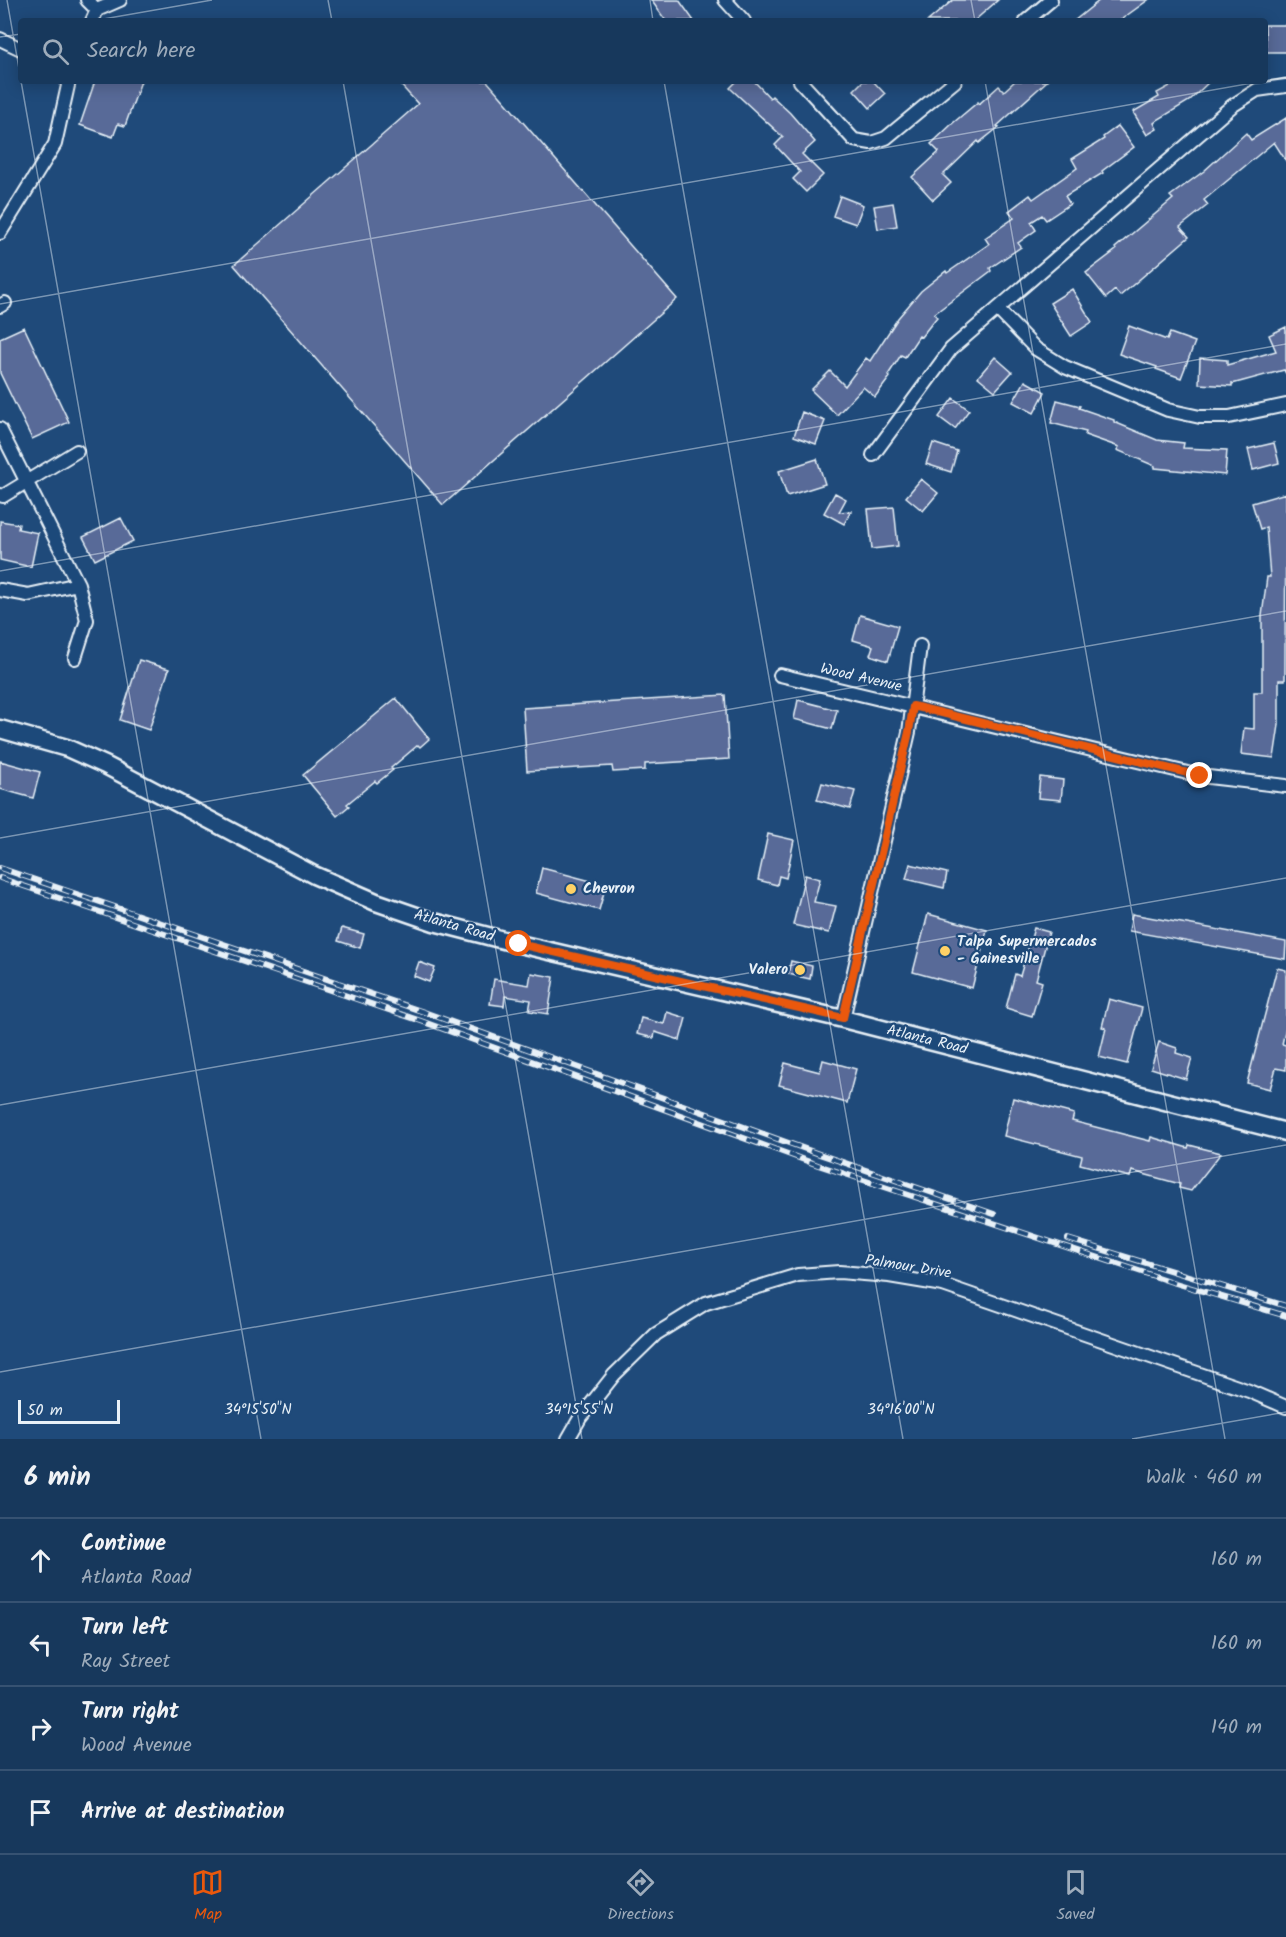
<!DOCTYPE html>
<meta charset="utf-8">
<style>
body{margin:0;font-family:Kalam,sans-serif;background:#244365;color:#f1f3f6}
.scale{position:absolute;left:18px;bottom:15px;width:102px;box-sizing:border-box;padding-left:6px;border:3px solid #e8f1f8;border-top:0;font-size:16px;line-height:21px;white-space:nowrap;color:#e8f1f8;-webkit-text-stroke:4px #1f4a7a;paint-order:stroke}
.stop{position:absolute;width:18px;height:18px;margin:-14px;border:4px solid #ea580c;border-radius:50%;background:#fff}
.stop.end{background:#ea580c;border-color:#fff;box-shadow:0 2px 6px #0008}
.list{margin:0;padding:0;list-style:none}
h2{display:flex;justify-content:space-between;align-items:center;height:78px;margin:0;padding:0 24px;font-size:26px}
h2 small{font-size:20px;font-weight:400;color:#9eacbb}
.list li{display:grid;grid-template-columns:39px 1fr auto;gap:18px;align-items:center;box-sizing:border-box;height:84px;padding:0 24px;border-top:2px solid #365272}
.list b{display:block;font-size:22px;white-space:nowrap}
.list p{margin:0;font-size:20px;white-space:nowrap;color:#9eacbb}
.list em{font-size:20px;font-style:normal;color:#9eacbb}
.icon{flex:none;width:33px;height:33px;fill:none;stroke:currentColor;stroke-width:2;stroke-linecap:round;stroke-linejoin:round}
.map{position:relative;flex:none;width:1286px;height:1439px;overflow:hidden}
.search{position:absolute;background:#17385c;box-shadow:0 3px 15px #0003;left:18px;right:18px;top:18px;height:66px;display:flex;align-items:center;gap:15px;box-sizing:border-box;padding:0 21px;border-radius:6px;color:#9eacbb;font-size:22px}
.sheet{height:414px;background:#17385c}
nav{display:flex;justify-content:space-around;align-items:center;box-sizing:border-box;height:84px;border-top:2px solid #365272;background:#17385c;font-size:16px;color:#9eacbb}
nav a{display:grid;justify-items:center;gap:3px}
nav .on{color:#ea580c}
.map>svg:first-child{display:block}
</style>
<div class="map">
<svg width="1286" height="1439" viewBox="0 0 1286 1439">
<rect width="100%" height="100%" fill="#1f4a7a"/>
<filter id="ink" filterUnits="userSpaceOnUse"><feTurbulence type="fractalNoise" baseFrequency=".0167" numOctaves="2"/><feDisplacementMap in="SourceGraphic" scale="12" xChannelSelector="R" yChannelSelector="G"/><feConvolveMatrix kernelMatrix="1 2 1 2 8 2 1 2 1" color-interpolation-filters="sRGB"/></filter>
<g filter="url(#ink)">
<!-- building -->
<path fill="#586a98" stroke="#e8f1f8" stroke-width="1.5" d="M651,0H679L694,21H666Z
M953,0H998L974,21H928Z
M1100,0H1148L1119,21H1074Z
M1265,25H1286V52H1266Z
M95,81H141L125,126L118,124L113,137L80,125Z
M397,81H487L677,299L443,505L234,265L418,104Z
M737,81H754L770,98L772,96L790,113L815,142L802,154L823,175L806,192L793,179L800,172L775,145L783,137L730,88Z
M863,81H873L885,94L870,108L854,90Z
M1015,81H1047L997,126L999,127L979,143L978,141L943,175L951,183L933,200L912,177L939,152L931,144L953,123L978,102L979,104L999,86L1004,91Z
M1179,81H1210L1189,101L1159,119L1154,123L1157,129L1147,135L1133,112L1159,97L1157,93Z
M1286,118V161L1274,142L1204,200L1208,205L1180,227L1189,237L1120,296L1115,290L1106,298L1086,273L1116,250L1115,248L1173,199L1170,196L1204,171L1246,133L1251,140Z
M1118,126L1134,147L1102,171L1103,173L1065,196L1070,204L1046,220L1042,215L1031,222L1036,230L1018,243L1021,247L990,268L991,271L934,314L937,317L921,337L919,336L905,357L901,355L888,375L890,377L875,397L863,387L837,415L811,390L830,371L845,386L866,358L870,361L898,318L921,291L946,271L947,273L989,244L985,238L1014,218L1009,211L1030,195L1033,199L1077,168L1072,159L1104,139L1103,137Z
M840,196L863,205L856,224L833,216Z
M893,203L897,226L878,229L874,206Z
M1072,289L1092,322L1071,336L1050,303Z
M1129,326L1167,340L1170,333L1195,342L1181,378L1156,369L1157,367L1119,354Z
M24,327L69,422L32,439L0,373V338Z
M1286,327V374L1284,370L1232,384V382V386L1199,384L1200,358L1227,360V365L1276,351L1269,335Z
M995,357L1012,372L995,391L978,377Z
M1025,381L1045,392L1034,413L1013,402Z
M953,398L969,410L955,429L939,417Z
M1057,400L1080,406L1079,408L1114,420V422L1157,440L1184,443L1183,448L1227,450L1225,475L1155,468V466L1117,450L1119,447L1085,435L1086,432L1051,423Z
M802,412L825,421L816,444L794,436Z
M933,443L957,451L951,472L926,464Z
M1274,443L1279,463L1253,470L1248,449Z
M817,459L825,484L787,496L779,471Z
M921,479L938,493L923,511L906,497Z
M835,493L846,499L839,512L851,511L844,524L824,513Z
M1286,493L1285,680H1279V725L1274,758L1241,754L1244,728L1254,729V692H1262V616L1267,577H1270L1266,527L1260,529L1252,503Z
M894,507L898,546L872,549L868,509Z
M121,518L133,541L95,560L83,537Z
M0,521L19,524L18,529L38,533L31,567L0,560Z
M860,615L898,626L888,661L870,655L873,646L853,640Z
M139,660L169,669L149,730L120,720Z
M725,695L729,759L645,764V770L613,772L612,766L527,771L523,708Z
M396,698L429,739L420,747L418,745L391,768L393,770L377,783L375,781L347,804L349,806L337,816L303,775Z
M798,700L837,710L832,729L794,719Z
M0,761L40,772L33,798L0,789Z
M1040,777L1063,780L1061,800L1038,798Z
M822,783L855,791L850,809L817,800Z
M768,834L794,840L786,878L779,876L777,885L758,880Z
M910,864L947,873L944,888L906,879Z
M542,868L606,885L599,910L536,893Z
M805,875L820,879L814,902L836,906L829,933L793,925Z
M928,914L987,930L972,988L913,972Z
M1132,914L1286,942L1285,959L1129,931Z
M342,928L364,934L360,948L338,941Z
M1034,928L1049,932L1036,980L1042,982L1032,1016L1006,1008L1015,974L1020,976Z
M791,961L812,966L810,979L788,974Z
M419,962L435,968L429,982L414,976Z
M1277,968L1286,970V1027L1282,1044L1286,1045V1070L1276,1068L1270,1089L1247,1083Z
M531,973L554,977L548,1014L529,1011L531,1000L505,996L504,1006L490,1004L494,979L529,985Z
M1109,999L1142,1008L1127,1064L1099,1057L1106,1028L1102,1027Z
M667,1012L686,1018L680,1040L655,1032L654,1038L637,1034L641,1018L664,1024Z
M1159,1042L1177,1048L1176,1053L1192,1058L1186,1079L1151,1068Z
M823,1060L856,1069L847,1103L779,1085L785,1063L820,1072Z
M1013,1098L1074,1114L1072,1121L1150,1141L1151,1137L1188,1148L1189,1145L1221,1153L1191,1191L1179,1188L1180,1184L1132,1171L1130,1177L1080,1164L1082,1156L1004,1136Z"/>
<g fill="none" stroke-linecap="round" stroke-linejoin="round">
<!-- street casing -->
<g stroke="#e8f1f8" stroke-width="16">
<path id="street" d="M87,0L97,10
M725,0L744,21
M92,21L97,10L120,0
M1026,21L1051,0
M0,39L21,49
M800,81L854,140L871,143L886,138L955,81
M0,233L55,144L69,81
M0,306L5,303
M998,310L1036,349L1065,367L1168,410L1200,417H1229L1286,405
M0,429L78,584L87,620L75,658
M873,455L951,349L1232,106L1257,90L1286,86
M0,495L3,496L77,451
M0,590L28,595L78,584
M780,675L1200,776L1286,786
M843,1019L909,732L920,646
M568,1439L580,1418L614,1375L656,1334L706,1303L798,1275L839,1272L889,1276L943,1285L1249,1391L1286,1407"/>
</g>
<!-- secondary casing -->
<g stroke="#e8f1f8" stroke-width="21">
<path id="secondary" d="M0,729L67,748L105,765L314,875L376,902L434,922L519,944L843,1019L1286,1132"/>
</g>
<!-- street -->
<use href="#street" stroke="#1f4a7a" stroke-width="12"/>
<!-- secondary -->
<use href="#secondary" stroke="#1f4a7a" stroke-width="16"/>
<!-- rail casing -->
<g stroke="#e8f1f8" stroke-width="6">
<path id="rail" d="M0,868L424,1012L822,1155L994,1214
M0,878L421,1021L818,1165L1172,1282L1286,1316
M1068,1239L1286,1306"/>
</g>
<!-- rail -->
<use href="#rail" stroke="#1f4a7a" stroke-width="4" stroke-dasharray="11" stroke-linecap="butt"/>
</g>
</g>
<g fill="none" stroke-linecap="round" stroke-linejoin="round" filter="url(#ink)">
<!-- route -->
<path stroke="#ea580c" stroke-width="8" d="M519,944L843,1018L909,732L913,706L1200,776"/>
</g>
<!-- ticks -->
<path fill="none" stroke="#e8f1f8" stroke-width="1.5" stroke-opacity="0.45" d="M7,0L21,80M328,0L332,21M650,0L653,21M971,0L975,21M92,21L212,0M0,37L21,34M21,81L261,1439M343,81L582,1439M664,81L903,1439M985,81L1225,1439M0,304L1286,77M0,571L1286,344M0,838L1286,611M0,1105L1286,878M0,1372L1286,1145M1132,1439L1286,1412"/>
<!-- markers -->
<g fill="#ffd166" stroke="#1f4a7a" stroke-width="2">
<circle cx="571" cy="889" r="6"/>
<circle cx="945" cy="951" r="6"/>
<circle cx="800" cy="970" r="6"/>
</g>
<g text-anchor="middle" dominant-baseline="central" stroke-width="4.5" stroke-linejoin="round" paint-order="stroke">
<!-- street labels -->
<g font-size="15" fill="#e8f1f8" stroke="#1f4a7a">
<text transform="translate(861 678) rotate(13)">Wood Avenue</text>
<text transform="translate(454 926) rotate(16)">Atlanta Road</text>
<text transform="translate(927 1040) rotate(14)">Atlanta Road</text>
<text transform="translate(908 1267) rotate(9)">Palmour Drive</text>
</g>
<!-- poi labels -->
<g font-size="15" font-weight="bold" fill="#e8f1f8" stroke="#1f4a7a" text-anchor="start">
<text x="583" y="889">Chevron</text>
<text x="957" y="942">Talpa Supermercados<tspan x="957" dy="17">- Gainesville</tspan></text>
<text x="788" y="970" text-anchor="end">Valero</text>
</g>
</g>
<g font-size="15" text-anchor="middle" fill="#e8f1f8" stroke="#1f4a7a" stroke-width="4.5" stroke-linejoin="round" paint-order="stroke">
<text x="258" y="1414">34°15'50"N</text>
<text x="579" y="1414">34°15'55"N</text>
<text x="901" y="1414">34°16'00"N</text>
</g>
</svg>
<div class="scale">50 m</div>
<div class="stop" style="left:519px;top:944px"></div>
<div class="stop end" style="left:1200px;top:776px"></div>
<div class="search"><svg class="icon" aria-label="search" viewBox="0 0 24 24"><circle cx="10" cy="10" r="6"/><path d="M15 15l6 6"/></svg>Search here</div>
</div>
<section class="sheet">
<h2>6 min<small>Walk · 460 m</small></h2>
<ul class="list">
<li><svg class="icon" aria-label="ahead" viewBox="0 0 24 24"><path d="M12 20V5M6 11l6-6 6 6"/></svg><div><b>Continue</b><p>Atlanta Road</p></div><em>160 m</em></li>
<li><svg class="icon" aria-label="left" viewBox="0 0 24 24"><path d="M17 20v-9H6M10 6l-5 5 5 5"/></svg><div><b>Turn left</b><p>Ray Street</p></div><em>160 m</em></li>
<li><svg class="icon" aria-label="right" viewBox="0 0 24 24"><path d="M7 20v-9h11M14 6l5 5-5 5"/></svg><div><b>Turn right</b><p>Wood Avenue</p></div><em>140 m</em></li>
<li><svg class="icon" aria-label="arrive" viewBox="0 0 24 24"><path d="M6 21V4h12l-3 4 3 4H6"/></svg><div><b>Arrive at destination</b></div></li>
</ul>
</section>
<nav>
<a class="on"><svg class="icon" aria-label="map" viewBox="0 0 24 24"><path d="M3 6l6-2 6 2 6-2v14l-6 2-6-2-6 2zM9 4v14M15 6v14"/></svg>Map</a>
<a><svg class="icon" aria-label="directions" viewBox="0 0 24 24"><path d="M12 3l9 9-9 9-9-9zM9 14v-3h6M13 9l2 2-2 2"/></svg>Directions</a>
<a><svg class="icon" aria-label="saved" viewBox="0 0 24 24"><path d="M7 4h10v16l-5-4-5 4z"/></svg>Saved</a>
</nav>
